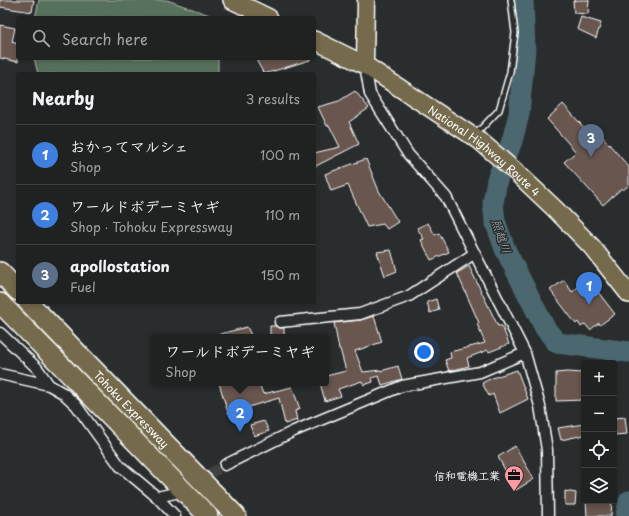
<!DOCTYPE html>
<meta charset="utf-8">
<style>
body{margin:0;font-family:"Playpen Sans","Klee One",sans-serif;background:#2d2f2f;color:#f1f3f6}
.controls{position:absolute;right:12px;bottom:12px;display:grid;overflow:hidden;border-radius:4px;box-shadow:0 2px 6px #0003}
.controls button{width:36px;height:36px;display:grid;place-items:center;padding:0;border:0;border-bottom:1px solid #3d3f40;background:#202222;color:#f1f3f6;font:20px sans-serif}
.you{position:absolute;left:424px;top:352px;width:14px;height:14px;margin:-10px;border:3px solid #fff;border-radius:50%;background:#1a73e8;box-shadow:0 0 0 6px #1a73e833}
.badge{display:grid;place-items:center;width:26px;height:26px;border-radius:50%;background:#8bbbb9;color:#fff;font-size:13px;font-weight:700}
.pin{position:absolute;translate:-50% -33px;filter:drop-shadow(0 1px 2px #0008)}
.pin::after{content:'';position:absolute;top:21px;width:14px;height:12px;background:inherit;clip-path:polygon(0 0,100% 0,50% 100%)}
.popup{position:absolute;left:151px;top:334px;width:178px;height:52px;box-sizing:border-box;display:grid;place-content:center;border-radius:4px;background:#202222;filter:drop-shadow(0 1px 3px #0005);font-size:13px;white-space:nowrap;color:#a2a4a5}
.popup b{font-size:15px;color:#f1f3f6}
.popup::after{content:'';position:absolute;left:50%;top:100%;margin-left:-8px;border:8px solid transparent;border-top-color:#202222}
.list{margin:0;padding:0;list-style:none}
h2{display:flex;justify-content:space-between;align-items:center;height:52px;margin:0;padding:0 16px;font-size:17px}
h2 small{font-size:13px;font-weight:400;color:#a2a4a5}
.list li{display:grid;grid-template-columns:26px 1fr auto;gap:12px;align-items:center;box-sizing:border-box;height:60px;padding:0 16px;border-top:1px solid #3d3f40}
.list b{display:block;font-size:15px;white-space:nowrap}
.list p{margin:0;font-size:13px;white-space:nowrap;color:#a2a4a5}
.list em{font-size:13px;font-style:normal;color:#a2a4a5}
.icon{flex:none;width:22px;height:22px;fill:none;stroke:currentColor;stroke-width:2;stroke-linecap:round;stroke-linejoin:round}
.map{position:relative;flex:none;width:629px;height:516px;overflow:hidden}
.search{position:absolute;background:#202222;box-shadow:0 2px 6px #0003;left:16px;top:16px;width:300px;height:44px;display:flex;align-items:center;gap:10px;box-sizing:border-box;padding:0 14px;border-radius:4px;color:#a2a4a5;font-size:15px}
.panel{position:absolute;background:#202222;box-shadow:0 2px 6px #0003;left:16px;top:72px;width:300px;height:232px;border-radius:4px}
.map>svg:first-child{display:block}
</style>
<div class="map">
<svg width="629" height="516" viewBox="0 0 629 516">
<rect width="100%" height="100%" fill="#2a2d2e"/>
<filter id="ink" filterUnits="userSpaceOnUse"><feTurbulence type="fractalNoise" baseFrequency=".025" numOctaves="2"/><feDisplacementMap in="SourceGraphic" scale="8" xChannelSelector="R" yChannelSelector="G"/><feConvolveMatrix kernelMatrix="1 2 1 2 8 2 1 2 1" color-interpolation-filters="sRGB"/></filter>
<g filter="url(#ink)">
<!-- green -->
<path fill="#59715d" stroke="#acb8ae" d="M39,0H167L218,18H35Z
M34,58H218V74H38Z"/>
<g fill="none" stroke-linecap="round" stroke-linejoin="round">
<!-- river -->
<path stroke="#4b676f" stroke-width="21" d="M523,0L525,49L519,114L512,141L497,180L493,203L495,221L505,249L545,328L557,343L629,352
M626,516L629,501"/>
</g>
<!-- building -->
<path fill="#675750" stroke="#fff" d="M0,0H34L32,12L0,7Z
M578,0H589L588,14L574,13L573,1Z
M581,17L601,23L596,38L577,29Z
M0,25L15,28L12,42L18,44V62L0,58Z
M255,58H310V60L264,74Z
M355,91L369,108L349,122L359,144L314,167V153L340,147L329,125L327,126L318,107L339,101Z
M563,104L595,140L601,135L629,167V185L623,190L622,188L603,205L564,162L576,152L547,119Z
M366,159L379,191L398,222L387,229L383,224L367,227L348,185L331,191L325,174Z
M428,223L435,235L439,233L449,252L431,260L421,240L424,239L417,228Z
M391,250L397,271L385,276L377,252Z
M469,266L498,326H502L509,344L489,352L488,350L467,358L469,366L449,371L445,360L451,358L450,352L485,343L477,324L479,323L457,273Z
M588,279L615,314L600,325L599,323L590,330L585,324L581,327L578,322L576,324L550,290L564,280L572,292Z
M436,299L439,310L430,313L427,302Z
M374,316L382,342L355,351L363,372L381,370V371L398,366L402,379L382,385L379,376L372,378L373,382L364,385L362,381L338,389L341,396L325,401L320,383H326V376L346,371L340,349H339L334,323L361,320Z
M270,326H275L280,328H284V337H270Z
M247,327L252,337H220V334Z
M517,370L528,399L500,413L493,394L489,396L482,383L492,378Z
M567,372L584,373V400L556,401V373Z
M219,383H259L263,394L292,387L300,409L295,411L297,420L285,424L279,398L228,413Z
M625,417L627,434L614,435V418Z
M264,421L269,431L254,436L250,425Z
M584,424V435L561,440L558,428Z
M515,446L534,479L516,490L498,457Z
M565,491L576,493L575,505H565Z
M586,501H612L611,516H587Z"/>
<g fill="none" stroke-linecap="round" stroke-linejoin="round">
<!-- minor-tunnel -->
<path stroke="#3f4243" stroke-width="10" stroke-dasharray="10 5" stroke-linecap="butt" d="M197,481L225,465"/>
<!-- service casing -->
<g stroke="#fff" stroke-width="8">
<path id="service" d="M476,134L499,110L510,72L515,33L511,0"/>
</g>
<!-- minor casing -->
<g stroke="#fff" stroke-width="13">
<path id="minor" d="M365,65L370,94L408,154L446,197L525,353L540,406L547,450L548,516
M280,322L360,314L409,296L475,253
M0,333L37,368L49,385
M0,374L49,385L63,393L76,405L120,466L157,497L175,516
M225,465L294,431L402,386L480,372L525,353
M157,497L175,493"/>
</g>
<!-- primary casing -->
<g stroke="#fff" stroke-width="19">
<path id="primary" d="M365,65L366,0"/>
</g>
<!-- trunk casing -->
<g stroke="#fff" stroke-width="20">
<g id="trunk">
<path d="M232,0L269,18"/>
<path id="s1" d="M314,40L365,65L480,141L517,173L555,209L592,247L629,294"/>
</g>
</g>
<!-- motorway casing -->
<g stroke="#fff" stroke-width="22">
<g id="motorway">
<path d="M0,272L18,291"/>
<path id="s2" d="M28,302L236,516"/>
<path d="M0,303L208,516"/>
</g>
</g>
<!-- service -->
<use href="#service" stroke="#2a2d2e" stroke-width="5"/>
<!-- minor -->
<use href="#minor" stroke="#2a2d2e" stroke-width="10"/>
<!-- primary -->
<use href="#primary" stroke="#746b4b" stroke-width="16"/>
<!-- trunk -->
<use href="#trunk" stroke="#746b4b" stroke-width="17"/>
<!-- motorway -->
<use href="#motorway" stroke="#746b4b" stroke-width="19"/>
</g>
</g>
<!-- icons -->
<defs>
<g id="office-pin" transform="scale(1)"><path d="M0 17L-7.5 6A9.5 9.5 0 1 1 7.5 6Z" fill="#ff9aa2" stroke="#2a2d2e"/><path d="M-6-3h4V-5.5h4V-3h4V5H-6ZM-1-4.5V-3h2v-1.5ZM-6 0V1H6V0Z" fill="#111"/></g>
</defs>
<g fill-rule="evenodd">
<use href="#office-pin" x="514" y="475"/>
</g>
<g text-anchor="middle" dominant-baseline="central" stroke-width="3" stroke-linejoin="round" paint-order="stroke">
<!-- street labels -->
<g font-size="11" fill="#fff" stroke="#2a2d2e">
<text stroke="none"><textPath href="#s1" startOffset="204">National Highway Route 4</textPath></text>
<text stroke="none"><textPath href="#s2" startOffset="149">Tohoku Expressway</textPath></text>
</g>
<!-- poi labels -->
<g font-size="11" font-weight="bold" fill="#fff" stroke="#2a2d2e" text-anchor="end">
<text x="500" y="475">信和電機工業</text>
</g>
<!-- water labels -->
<g font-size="12" font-style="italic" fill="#aebbbe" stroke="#2a2d2e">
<text transform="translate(502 236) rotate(71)">照越川</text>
</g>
</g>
</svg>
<div class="controls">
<button>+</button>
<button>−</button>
<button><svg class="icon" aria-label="locate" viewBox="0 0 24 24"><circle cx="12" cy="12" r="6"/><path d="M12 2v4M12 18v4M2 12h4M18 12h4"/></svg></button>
<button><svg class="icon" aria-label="layers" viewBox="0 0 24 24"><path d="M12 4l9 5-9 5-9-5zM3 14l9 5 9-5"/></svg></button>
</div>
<div class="you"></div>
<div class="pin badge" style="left:589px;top:305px;background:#3f7fe0">1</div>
<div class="pin badge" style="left:240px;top:432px;background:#3f7fe0">2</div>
<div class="popup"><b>ワールドボデーミヤギ</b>Shop</div>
<div class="pin badge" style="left:591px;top:157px;background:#5c6f8a">3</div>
<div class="search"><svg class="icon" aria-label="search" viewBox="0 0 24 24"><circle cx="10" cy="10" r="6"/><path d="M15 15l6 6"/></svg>Search here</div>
<section class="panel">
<h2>Nearby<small>3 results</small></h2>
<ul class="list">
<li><span class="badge" style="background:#3f7fe0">1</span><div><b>おかってマルシェ</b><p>Shop</p></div><em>100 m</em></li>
<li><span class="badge" style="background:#3f7fe0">2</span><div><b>ワールドボデーミヤギ</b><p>Shop · Tohoku Expressway</p></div><em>110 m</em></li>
<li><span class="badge" style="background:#5c6f8a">3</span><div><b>apollostation</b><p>Fuel</p></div><em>150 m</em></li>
</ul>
</section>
</div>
